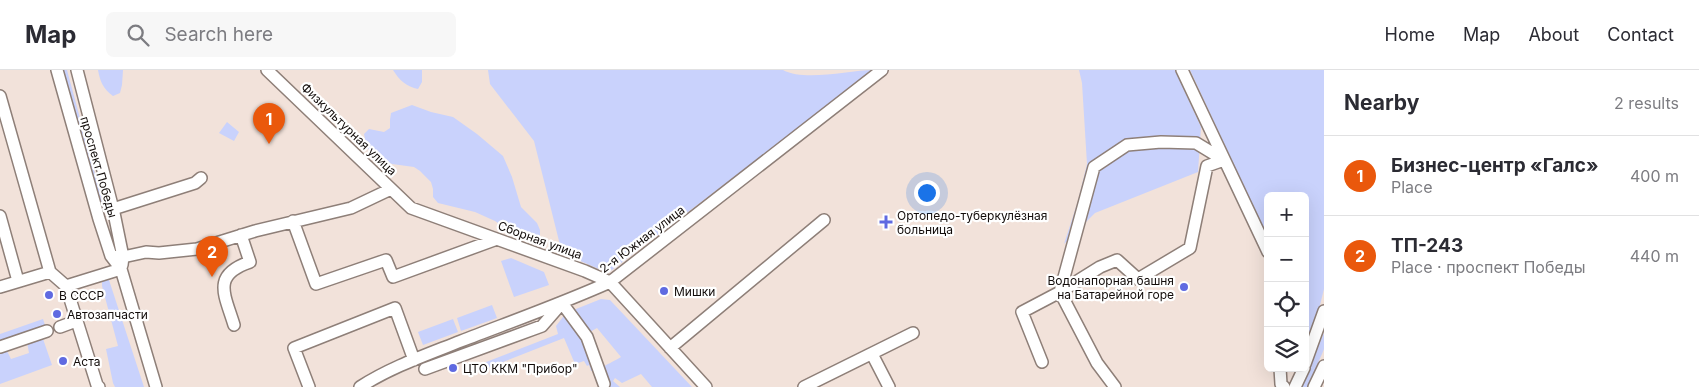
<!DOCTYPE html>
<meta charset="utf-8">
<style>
body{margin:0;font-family:Inter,sans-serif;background:#f7f7f7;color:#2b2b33}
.controls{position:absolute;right:15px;bottom:15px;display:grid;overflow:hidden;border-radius:8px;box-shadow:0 5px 20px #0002}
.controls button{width:45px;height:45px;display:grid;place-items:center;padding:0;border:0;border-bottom:1px solid #e1e1e2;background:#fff;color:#2b2b33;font:25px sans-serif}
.you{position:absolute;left:926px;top:122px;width:18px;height:18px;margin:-12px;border:4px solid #fff;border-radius:50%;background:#1a73e8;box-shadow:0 0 0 8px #1a73e833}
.badge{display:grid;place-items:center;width:32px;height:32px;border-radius:50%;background:#ea580c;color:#fff;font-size:16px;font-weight:700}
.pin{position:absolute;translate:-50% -41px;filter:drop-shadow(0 1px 2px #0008)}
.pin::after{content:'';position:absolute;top:26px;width:18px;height:15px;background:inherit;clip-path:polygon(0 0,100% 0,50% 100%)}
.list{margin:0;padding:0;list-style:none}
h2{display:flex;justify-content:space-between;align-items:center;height:65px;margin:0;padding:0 20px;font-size:21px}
h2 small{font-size:16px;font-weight:400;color:#7c7c81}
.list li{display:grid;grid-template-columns:32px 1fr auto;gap:15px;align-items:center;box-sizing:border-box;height:80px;padding:0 20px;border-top:1px solid #e1e1e2}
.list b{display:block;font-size:19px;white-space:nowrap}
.list p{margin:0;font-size:16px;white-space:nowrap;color:#7c7c81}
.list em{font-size:16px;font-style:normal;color:#7c7c81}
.icon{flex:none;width:28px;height:28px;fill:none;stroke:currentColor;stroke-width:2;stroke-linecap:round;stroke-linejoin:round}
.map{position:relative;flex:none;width:1324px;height:317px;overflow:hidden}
header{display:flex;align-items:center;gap:30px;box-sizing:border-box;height:70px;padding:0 25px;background:#fff;border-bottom:1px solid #e1e1e2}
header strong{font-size:24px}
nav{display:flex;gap:28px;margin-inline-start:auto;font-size:18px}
.search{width:350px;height:45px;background:#f7f7f7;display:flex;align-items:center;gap:12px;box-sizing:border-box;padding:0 18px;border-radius:8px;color:#7c7c81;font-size:19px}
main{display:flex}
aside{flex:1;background:#fff}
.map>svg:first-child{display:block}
</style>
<header>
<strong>Map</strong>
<div class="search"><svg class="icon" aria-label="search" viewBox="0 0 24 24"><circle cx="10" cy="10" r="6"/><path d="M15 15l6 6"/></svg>Search here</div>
<nav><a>Home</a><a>Map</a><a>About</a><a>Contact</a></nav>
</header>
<main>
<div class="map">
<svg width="1324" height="317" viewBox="0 0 1324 317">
<rect width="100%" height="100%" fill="#f2e2da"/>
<!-- green -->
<path fill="#c9d2fc" d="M60,0H67L104,137L103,142L101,143Z
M98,0H123L122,15L120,23L113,26C103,19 100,11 98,0Z
M393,0H422V12L418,19C407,17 399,10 393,0Z
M488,0H783C806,12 848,0 874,0L608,203L562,183L534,71L490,14Z
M1079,0H1175L1201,57L1198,102L1095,143L1064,174L1078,131L1087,94L1082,13Z
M1190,0H1324V219L1318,243L1305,275V126H1268V168Z
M412,35L431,42L453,47L477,64L503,86L512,107L521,137L537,153L540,160V167L534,171L513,163L495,151L475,142L438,133L433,127V119L431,112L420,101L414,97L392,94L379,88L367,78L364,64L369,59L384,62L390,58V50L391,43Z
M227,52L239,62L234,71L219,63Z
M511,188L544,202L549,215L514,227L501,191Z
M105,209L109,210L144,317H115L113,313L106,279L118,276L102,216V211Z
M601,229L610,230L692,317H652L641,304L622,313L615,308L613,311L620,317H605C601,292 601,299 621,287L597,258L588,263L571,241Z
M492,235L497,248L461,261L457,248Z
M566,243L583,267L596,300L591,301L589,295L587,296L584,291L575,294L564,268L470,305L468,299L558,264L556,256Z
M43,249L46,258L0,274V264Z
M453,249L458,262L423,275L418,262Z
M1324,263V279L1322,284L1307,317H1300Z
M42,266L52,295L0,314V281L6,279L11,289L29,283L27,272Z"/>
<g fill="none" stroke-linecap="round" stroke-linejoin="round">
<!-- minor casing -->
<g stroke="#8e7f78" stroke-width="14">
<path id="minor" d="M57,0L99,149L111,186L121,199L156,317
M77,0L114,143L123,187L122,195
M267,0L411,138L585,201L610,212L706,317
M1182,0L1268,182
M0,26L50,202
M113,139L195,113L201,108
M0,146L18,211
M293,151L316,214L386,190L393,207L497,169
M111,186L123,187L146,182L159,183L197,179L255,161L351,138L391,119
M66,216L97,315L99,317
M0,217L50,202L66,216L121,199
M234,255C225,225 211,205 250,192L241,165
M60,257L76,251
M0,277L47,261
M670,278L824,150
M872,284L889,317
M1042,292L1022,242L1060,222L1094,97L1127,75L1161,72L1196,73L1224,90
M1305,294L1324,241
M1280,298L1281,314L1284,317
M425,299L542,256L562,233L587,267L604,314
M309,317L294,278L395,238L414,290
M360,317C391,297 426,285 461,271C510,252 561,234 610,212L882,0
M804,317L913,263
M1115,317L1097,293L1060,222L1100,197L1117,190L1138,209L1190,178L1207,96L1224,90
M1295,317L1304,298
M1314,317L1324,296"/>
</g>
<!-- minor -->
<use href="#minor" stroke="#fff" stroke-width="11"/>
</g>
<!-- markers -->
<g fill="#5f6ae1" stroke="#fff" stroke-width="2">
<path d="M883.5 144.5h5v5h5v5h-5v5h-5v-5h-5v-5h5z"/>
<circle cx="1184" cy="217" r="5"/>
<circle cx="664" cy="221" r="5"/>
<circle cx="49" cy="225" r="5"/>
<circle cx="57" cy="244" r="5"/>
<circle cx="63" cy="291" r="5"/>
<circle cx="453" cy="298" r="5"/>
</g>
<g text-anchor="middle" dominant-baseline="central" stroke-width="4.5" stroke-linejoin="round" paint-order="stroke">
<!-- street labels -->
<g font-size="12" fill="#110b09" stroke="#fff">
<text transform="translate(349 59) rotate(44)">Физкультурная улица</text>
<text transform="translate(99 97) rotate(74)">проспект Победы</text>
<text transform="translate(642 169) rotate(-37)">2-я Южная улица</text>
<text transform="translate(540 170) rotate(20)">Сборная улица</text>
</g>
<!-- poi labels -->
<g font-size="12" fill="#110b09" stroke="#fff" text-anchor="start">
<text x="897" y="145">Ортопедо-туберкулёзная<tspan x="897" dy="14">больница</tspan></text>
<text x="1174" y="210" text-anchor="end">Водонапорная башня<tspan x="1174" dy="14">на Батарейной горе</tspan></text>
<text x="674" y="221">Мишки</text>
<text x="59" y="225">В СССР</text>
<text x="67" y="244">Автозапчасти</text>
<text x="73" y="291">Аста</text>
<text x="463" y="298">ЦТО ККМ "Прибор"</text>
</g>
</g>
</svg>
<div class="controls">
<button>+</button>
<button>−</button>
<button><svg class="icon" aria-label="locate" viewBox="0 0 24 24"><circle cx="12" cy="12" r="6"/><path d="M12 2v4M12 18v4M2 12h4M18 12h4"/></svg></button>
<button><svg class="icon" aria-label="layers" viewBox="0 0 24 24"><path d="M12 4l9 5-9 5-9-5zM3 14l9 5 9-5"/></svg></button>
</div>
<div class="you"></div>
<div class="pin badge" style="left:269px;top:74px">1</div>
<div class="pin badge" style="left:212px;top:207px">2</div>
</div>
<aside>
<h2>Nearby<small>2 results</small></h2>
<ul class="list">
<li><span class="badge">1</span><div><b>Бизнес-центр «Галс»</b><p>Place</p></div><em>400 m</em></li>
<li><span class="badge">2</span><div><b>ТП-243</b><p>Place · проспект Победы</p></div><em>440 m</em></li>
</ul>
</aside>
</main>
